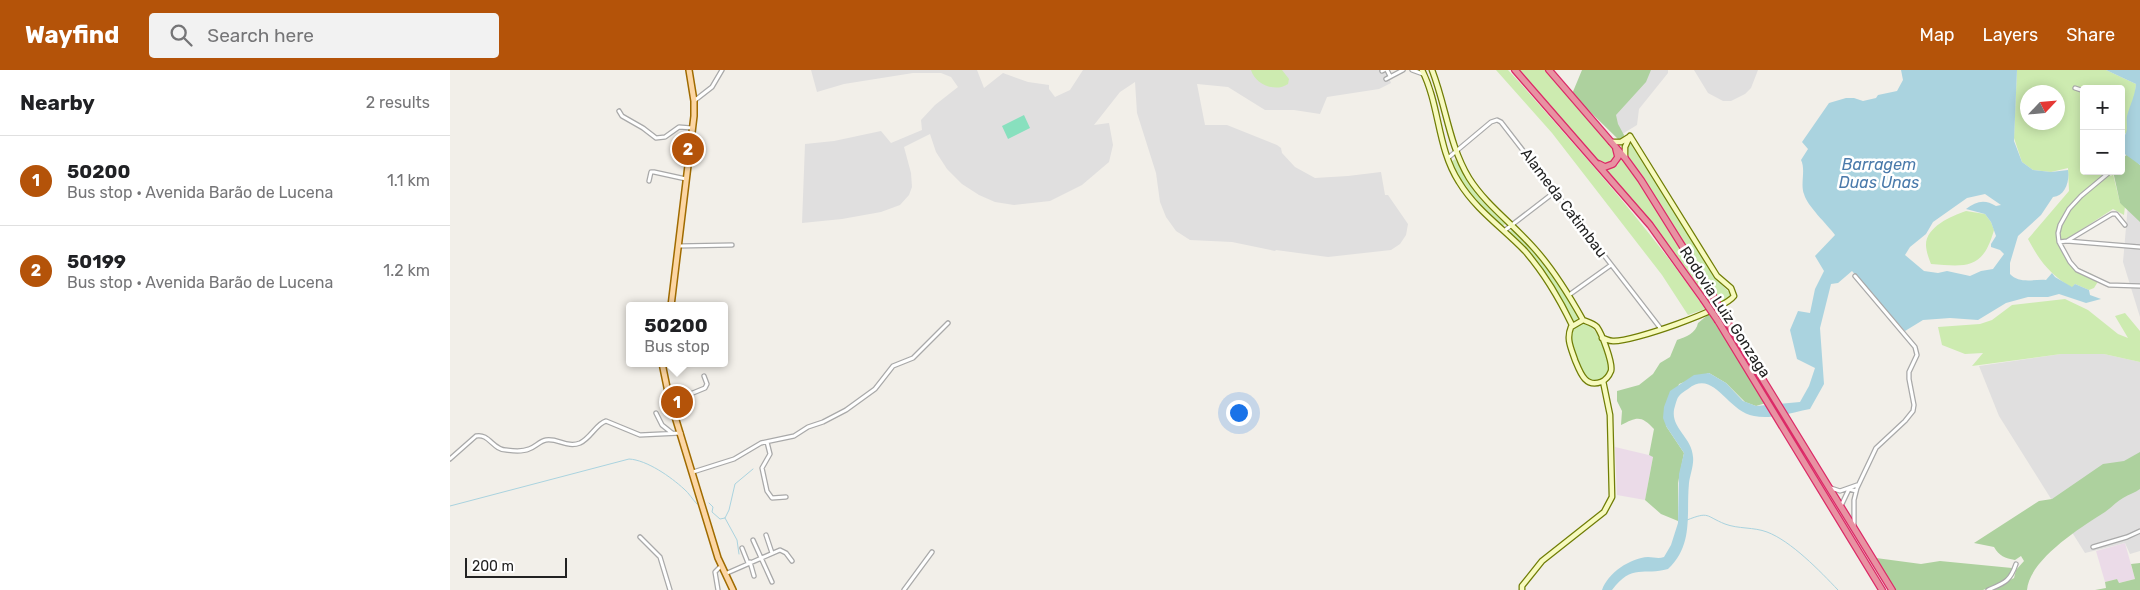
<!DOCTYPE html>
<meta charset="utf-8">
<style>
body{margin:0;font-family:Rubik,sans-serif;background:#f2f2f2;color:#202124}
.controls{position:absolute;right:15px;top:15px;display:grid;overflow:hidden;border-radius:5px;box-shadow:0 2px 12px #0003}
.controls button{width:45px;height:45px;display:grid;place-items:center;padding:0;border:0;border-bottom:1px solid #e0e0e0;background:#fff;color:#202124;font:25px sans-serif}
.compass{position:absolute;left:1570px;top:15px;width:45px;height:45px;border-radius:50%;background:#fff;box-shadow:0 2px 12px #0003;rotate:64deg}
.scale{position:absolute;left:15px;bottom:12px;width:102px;box-sizing:border-box;padding-left:5px;border:2px solid #222;border-top:0;font-size:14px;line-height:18px;white-space:nowrap;color:#222;-webkit-text-stroke:4px #fff;paint-order:stroke}
.you{position:absolute;left:788px;top:342px;width:18px;height:18px;margin:-12px;border:4px solid #fff;border-radius:50%;background:#1a73e8;box-shadow:0 0 0 8px #1a73e833}
.badge{display:grid;place-items:center;width:32px;height:32px;border-radius:50%;background:#b45309;color:#fff;font-size:16px;font-weight:700}
.pin{position:absolute;translate:-50% -50%;border:2px solid #fff;box-shadow:0 1px 5px #0006}
.popup{position:absolute;left:176px;top:232px;width:102px;height:65px;box-sizing:border-box;display:grid;place-content:center;border-radius:5px;background:#fff;filter:drop-shadow(0 1px 4px #0005);font-size:16px;white-space:nowrap;color:#757577}
.popup b{font-size:19px;color:#202124}
.popup::after{content:'';position:absolute;left:50%;top:100%;margin-left:-10px;border:10px solid transparent;border-top-color:#fff}
.list{margin:0;padding:0;list-style:none}
h2{display:flex;justify-content:space-between;align-items:center;height:65px;margin:0;padding:0 20px;font-size:21px}
h2 small{font-size:16px;font-weight:400;color:#757577}
.list li{display:grid;grid-template-columns:32px 1fr auto;gap:15px;align-items:center;box-sizing:border-box;height:90px;padding:0 20px;border-top:1px solid #e0e0e0}
.list b{display:block;font-size:19px;white-space:nowrap}
.list p{margin:0;font-size:16px;white-space:nowrap;color:#757577}
.list em{font-size:16px;font-style:normal;color:#757577}
.icon{flex:none;width:28px;height:28px;fill:none;stroke:currentColor;stroke-width:2;stroke-linecap:round;stroke-linejoin:round}
.map{position:relative;flex:none;width:1690px;height:520px;overflow:hidden}
header{display:flex;align-items:center;gap:30px;box-sizing:border-box;height:70px;padding:0 25px;background:#b45309;color:#fff}
header strong{font-size:24px}
nav{display:flex;gap:28px;margin-inline-start:auto;font-size:18px}
.search{width:350px;height:45px;background:#f2f2f2;display:flex;align-items:center;gap:12px;box-sizing:border-box;padding:0 18px;border-radius:5px;color:#757577;font-size:19px}
main{display:flex}
aside{flex:1;background:#fff}
.map>svg:first-child{display:block}
</style>
<header>
<strong>Wayfind</strong>
<div class="search"><svg class="icon" aria-label="search" viewBox="0 0 24 24"><circle cx="10" cy="10" r="6"/><path d="M15 15l6 6"/></svg>Search here</div>
<nav><a>Map</a><a>Layers</a><a>Share</a></nav>
</header>
<main>
<aside>
<h2>Nearby<small>2 results</small></h2>
<ul class="list">
<li><span class="badge">1</span><div><b>50200</b><p>Bus stop · Avenida Barão de Lucena</p></div><em>1.1 km</em></li>
<li><span class="badge">2</span><div><b>50199</b><p>Bus stop · Avenida Barão de Lucena</p></div><em>1.2 km</em></li>
</ul>
</aside>
<div class="map">
<svg width="1690" height="520" viewBox="0 0 1690 520">
<rect width="100%" height="100%" fill="#f2efe9"/>
<!-- residential -->
<path fill="#e0dfdf" d="M361,0H527L534,18L553,3L578,12L599,15V19L605,27L620,20L633,0H936L941,13L929,19L877,27L870,44L844,40H815L778,17L747,14L755,55H777L827,75L831,78L832,83L845,97L865,108L898,106L931,102L935,125H938L958,154L956,165L950,174L941,180L878,187L826,180L825,181L782,172L740,170L726,161L716,147L710,132L706,103L687,43L685,12L670,22L644,55L659,53L663,75L659,92L632,115L600,131L564,135L545,132L529,125L512,114L497,99L486,82L480,64L454,77L461,103L462,117L459,125L450,135L431,142L392,149L352,153L355,74L384,71L431,61L441,73L472,60L471,50L485,35L508,17L501,7L491,3H463L394,14L367,22Z
M1193,0H1218V3L1189,39L1187,55L1169,66L1162,41Z
M1244,0H1308L1301,18L1295,24L1281,31H1273L1258,23Z
M1690,117V247L1673,192L1679,123Z
M1611,284H1654L1690,292V481L1680,484L1675,473L1635,483L1549,346L1529,296Z"/>
<!-- industrial -->
<path fill="#ebdbe8" d="M1165,377L1203,386L1195,430L1167,425Z
M1675,473L1685,509L1668,513L1667,509L1655,512L1646,481Z"/>
<!-- grass -->
<path fill="#cdebb0" fill-rule="evenodd" d="M801,0H832L839,9L838,14C825,23 805,14 801,0Z
M1046,0H1058L1071,14C1135,87 1200,158 1255,239L1238,245L1212,205L1102,63Z
M1065,0H1099L1164,78L1168,90L1155,96L1144,91Z
M1567,0H1656L1686,14L1685,26L1677,47V62L1671,68V19H1634V101H1660L1646,115L1659,105L1661,106L1663,104L1670,133L1675,136L1674,145L1663,139L1617,169L1609,171L1624,197L1642,204L1649,210L1644,218L1639,220L1625,214L1622,218C1600,204 1590,192 1578,169L1619,121L1618,98L1601,102L1583,100L1572,92L1564,68ZM1578,22H1608V52H1578Z
M1180,74H1183L1271,214L1281,224L1280,229L1270,233L1215,143L1179,87L1178,78Z
M1171,85L1190,112L1262,227L1256,232L1221,178L1156,100L1168,95Z
M1005,89L1024,120L1057,152L1053,156C1029,143 1013,115 1001,92Z
M1516,141L1535,144L1541,152L1544,160C1533,199 1518,197 1481,194C1479,189 1476,181 1476,175C1476,157 1501,146 1516,141Z
M1064,158C1089,187 1115,215 1131,250L1124,253C1108,218 1086,189 1059,162Z
M1615,229L1638,240L1668,264L1678,268L1665,246L1675,243L1690,261V292L1654,284H1611L1522,296L1533,283L1515,284L1492,275L1488,257L1530,254L1542,250L1562,235Z
M1133,252C1150,258 1153,279 1159,295C1160,307 1146,318 1135,308C1127,300 1120,274 1119,263Z"/>
<!-- forest -->
<path fill="#add19e" d="M1132,0H1201L1196,12L1166,45L1168,54L1174,65L1173,70L1170,71L1122,24Z
M1678,84L1690,95V152L1670,133L1663,101H1671V89Z
M1259,244L1316,333L1306,336L1295,332L1276,313L1259,303L1229,314L1216,356L1234,383L1228,413V451L1211,444L1195,430L1203,387L1199,385L1204,359C1191,345 1187,347 1171,355L1172,341L1167,331V321L1189,315L1203,304L1210,293L1220,287L1227,270C1236,267 1246,263 1248,253Z
M1690,382V419C1685,423 1679,424 1673,428C1666,432 1661,438 1655,442C1631,457 1579,490 1577,520H1540L1564,508L1566,500L1574,491L1571,486L1565,490C1555,488 1549,486 1544,477L1524,473L1589,431L1602,429L1653,394L1674,391Z
M1426,488L1471,494L1490,491L1562,498L1559,509L1533,520H1445Z
M1690,493V520H1645L1656,518L1655,512L1667,509L1669,513L1685,509L1681,494Z"/>
<!-- pitch -->
<path fill="#88e0be" d="M574,45L580,58L558,69L552,56Z"/>
<!-- water -->
<path fill="#aad3df" fill-rule="evenodd" d="M1451,0H1567L1564,71L1572,92L1583,100L1601,102L1618,100C1620,111 1615,126 1603,127L1591,145L1568,166L1560,193V204C1569,214 1584,209 1596,210L1602,203L1605,207L1622,217L1625,214L1639,220L1640,225L1651,229L1636,233L1609,224L1598,227H1578L1556,233L1528,250L1500,248L1473,250L1455,261L1402,201L1388,213L1381,214L1370,258L1374,314L1360,339C1343,342 1322,350 1304,346C1276,341 1264,298 1238,319C1235,321 1231,323 1229,326C1227,328 1226,333 1225,336C1218,357 1242,366 1243,387C1244,395 1240,405 1239,413C1236,444 1244,475 1218,499C1194,506 1182,493 1162,520H1152C1158,503 1180,488 1198,487C1204,487 1208,489 1214,487L1221,475L1228,453L1229,404L1234,383L1216,356L1213,348L1214,337L1220,321L1244,305L1259,303L1276,313L1293,331L1306,336L1350,332L1359,316L1365,298L1347,289L1340,260L1348,241L1360,243L1365,219L1374,201L1365,186L1385,165C1377,154 1357,136 1354,124C1350,114 1356,100 1351,90L1358,79L1352,72L1379,33L1396,28H1404L1413,31L1426,28L1428,25L1447,21L1453,10ZM1535,124L1551,135L1546,136C1535,129 1526,131 1516,139L1535,144L1541,152L1546,166L1541,174V177L1550,180L1554,184L1543,199L1531,201L1520,206L1497,201L1488,203L1474,201L1455,185L1460,177L1476,164L1483,152L1517,128Z
M1656,0H1690V95L1672,82C1671,73 1672,70 1676,63C1678,59 1676,52 1677,46C1680,35 1685,26 1686,14Z"/>
<g fill="none" stroke-linecap="round" stroke-linejoin="round">
<!-- stream -->
<path stroke="#aad3df" stroke-width="1" d="M259,433L263,437L262,442L270,449L275,448L279,440L285,414L303,399
M0,436L179,389C197,390 221,407 234,419C239,423 242,429 247,434
M275,448L287,470L289,484
M1237,450C1260,441 1255,446 1275,454C1288,459 1304,457 1317,462C1341,471 1370,501 1388,520"/>
<!-- street casing -->
<g stroke="#a9a9a9" stroke-width="5.5">
<path id="street" d="M937,0L940,6
M962,0L973,4
M932,1L934,0
M936,9L953,0
M1625,18L1634,21
M244,31L262,17L272,0
M169,41L172,46L193,58L206,68L215,67L229,57L242,58
M998,88L1041,52L1047,50L1051,52L1211,259
M1661,101L1631,126L1619,139L1610,155L1608,163L1609,172L1620,192L1627,200L1659,215L1690,216
M199,111L201,102H204L236,109
M1054,161L1106,121
M1617,171L1690,177
M1609,172L1617,171L1662,144H1666L1675,155
M229,176L282,175
M1119,225L1161,195
M221,332L255,318L257,314L254,306
M206,343L212,355L222,363
M317,372L320,384L312,398L317,421L322,428L336,427
M0,389L26,366C39,363 43,380 56,380C63,381 72,382 79,379C85,377 90,371 96,370C108,368 117,378 130,373C141,368 146,354 156,351L190,365L231,363
M243,402L284,389L311,373L344,366L358,357L373,352L396,340L425,319L443,296L463,288L498,253
M1381,418L1390,421L1407,415
M1391,436L1399,419L1406,421
M1404,456V430L1407,418L1426,378L1455,351L1463,341L1464,335L1459,309V302L1467,285L1465,277L1405,206
M316,465L322,483
M190,467L210,487L220,520
M303,470L322,512
M1643,477L1677,467L1690,461
M292,478L298,493
M300,492L304,506
M275,504L330,480L336,483L342,491
M268,520L265,502L271,496
M454,520L482,482
M1538,520C1554,513 1560,512 1566,494"/>
</g>
<!-- secondary casing -->
<g stroke="#707d05" stroke-width="7">
<path id="secondary" d="M972,0C990,36 987,78 1009,112C1026,140 1053,158 1075,181C1095,204 1109,228 1122,255
M982,0C996,36 999,75 1019,108C1036,135 1063,154 1084,178C1104,200 1119,225 1133,250
M1161,72H1171L1179,67
M1175,88V77L1180,66
M1133,250C1138,252 1143,253 1147,257C1152,264 1163,293 1161,301C1159,306 1156,310 1151,312C1135,318 1130,302 1125,290C1121,278 1116,269 1121,257Z
M1152,268C1156,269 1159,271 1163,271C1182,272 1274,240 1284,226L1281,218L1267,206L1180,66
M1072,520V516L1092,491L1154,442L1162,427L1160,345L1153,311"/>
</g>
<!-- primary casing -->
<g stroke="#a06b00" stroke-width="8">
<path id="primary" d="M221,236L244,46V31L239,0
M212,293L219,327L268,488L283,520"/>
</g>
<!-- highway casing -->
<g stroke="#dc2a67" stroke-width="8">
<path id="highway" d="M1065,0L1200,155L1253,229
M1099,0L1175,88L1191,110L1261,222
M1149,94L1155,97L1163,94L1168,87L1166,79
M1275,248L1442,520
M1268,251L1432,520"/>
</g>
<!-- street -->
<use href="#street" stroke="#fff" stroke-width="3"/>
<!-- secondary -->
<use href="#secondary" stroke="#f7fabf" stroke-width="4.5"/>
<!-- primary -->
<use href="#primary" stroke="#fcd6a4" stroke-width="5"/>
<!-- highway -->
<use href="#highway" stroke="#e892a2" stroke-width="5.5"/>
<!-- highway-bridge casing -->
<g stroke="#dc2a67" stroke-width="8" stroke-linecap="butt">
<path id="highway-bridge" d="M1261,222L1275,248
M1253,229L1268,251"/>
</g>
<!-- highway-bridge -->
<use href="#highway-bridge" stroke="#e892a2" stroke-width="5.5"/>
</g>
<g text-anchor="middle" dominant-baseline="central" stroke-width="5" stroke-linejoin="round" paint-order="stroke">
<!-- street labels -->
<g font-size="15" fill="#222" stroke="#fff">
<text transform="translate(1114 133) rotate(53)">Alameda Catimbau</text>
<text transform="translate(1275 242) rotate(57)">Rodovia Luiz Gonzaga</text>
</g>
<!-- water labels -->
<g font-size="16" font-style="italic" fill="#4a7aab" stroke="#fff">
<text x="1429" y="94">Barragem<tspan x="1429" dy="18">Duas Unas</tspan></text>
</g>
</g>
</svg>
<div class="controls">
<button>+</button>
<button>−</button>
</div>
<svg class="compass" viewBox="-18 -18 36 36"><path d="M0-13l5 13h-10z" fill="#e53935"/><path d="M0 13l5-13h-10z" fill="#757577"/></svg>
<div class="scale">200 m</div>
<div class="you"></div>
<div class="pin badge" style="left:227px;top:332px">1</div>
<div class="popup"><b>50200</b>Bus stop</div>
<div class="pin badge" style="left:238px;top:79px">2</div>
</div>
</main>
